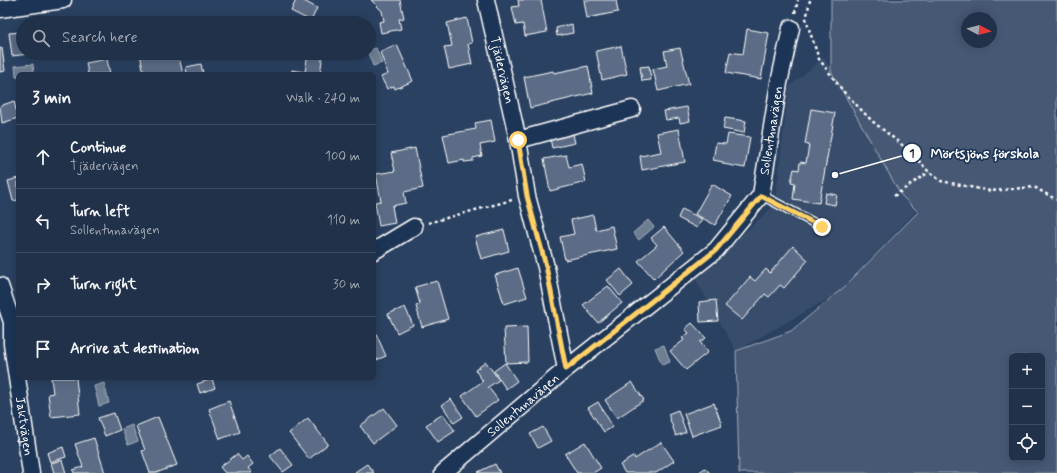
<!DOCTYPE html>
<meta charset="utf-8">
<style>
body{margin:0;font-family:Mynerve,sans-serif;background:#283950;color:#f1f3f6}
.controls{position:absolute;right:12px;bottom:12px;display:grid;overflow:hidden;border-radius:6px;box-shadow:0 2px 10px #0003}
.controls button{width:36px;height:36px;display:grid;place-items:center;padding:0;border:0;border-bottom:1px solid #3d4c61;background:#203149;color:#f1f3f6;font:20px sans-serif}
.compass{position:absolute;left:961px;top:12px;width:36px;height:36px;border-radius:50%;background:#203149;box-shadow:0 2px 10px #0003;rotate:97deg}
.stop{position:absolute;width:12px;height:12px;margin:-9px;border:3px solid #ffd166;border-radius:50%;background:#fff}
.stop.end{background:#ffd166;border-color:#fff;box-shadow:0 1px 4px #0008}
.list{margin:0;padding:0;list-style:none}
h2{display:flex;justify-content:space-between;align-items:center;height:52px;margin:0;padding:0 16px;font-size:17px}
h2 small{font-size:13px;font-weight:400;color:#a2a9b4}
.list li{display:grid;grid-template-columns:26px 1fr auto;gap:12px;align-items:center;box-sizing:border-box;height:64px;padding:0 16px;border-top:1px solid #3d4c61}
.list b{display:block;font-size:15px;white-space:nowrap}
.list p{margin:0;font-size:13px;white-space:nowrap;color:#a2a9b4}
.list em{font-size:13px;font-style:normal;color:#a2a9b4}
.icon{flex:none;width:22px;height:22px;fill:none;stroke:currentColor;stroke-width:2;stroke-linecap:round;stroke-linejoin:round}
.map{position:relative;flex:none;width:1057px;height:473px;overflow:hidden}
.search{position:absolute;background:#203149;box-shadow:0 2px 10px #0003;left:16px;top:16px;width:360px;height:44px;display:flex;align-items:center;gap:10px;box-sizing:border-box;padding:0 14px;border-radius:22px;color:#a2a9b4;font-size:15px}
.panel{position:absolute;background:#203149;box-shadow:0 2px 10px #0003;left:16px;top:72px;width:360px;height:308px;border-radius:6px}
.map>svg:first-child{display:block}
</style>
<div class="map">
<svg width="1057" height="473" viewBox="0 0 1057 473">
<rect width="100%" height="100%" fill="#2a4161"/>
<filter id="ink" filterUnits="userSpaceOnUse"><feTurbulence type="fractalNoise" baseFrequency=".025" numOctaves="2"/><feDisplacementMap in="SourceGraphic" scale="8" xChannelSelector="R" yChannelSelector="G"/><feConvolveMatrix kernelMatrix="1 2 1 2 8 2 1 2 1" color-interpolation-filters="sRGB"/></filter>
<g filter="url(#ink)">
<!-- built -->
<path fill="#394e6c" d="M824,57L872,144L915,212L836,294L736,351L695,278L775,205L789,87Z"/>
<!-- green -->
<path fill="#465975" stroke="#a2acba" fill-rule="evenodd" d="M831,0H1057V473H739L736,351L791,331L843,288L918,212L901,195L831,71ZM967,18H991V42H967ZM1012,356H1042V458H1012Z"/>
<!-- water -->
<path fill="#6d7d92" stroke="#a7b1be" d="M376,48L382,63L373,66L368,53L369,50Z
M33,64L34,74H18V77H16L15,66Z
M648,220L654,227L639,240L633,233Z
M664,345L670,362L662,365L655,348Z
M104,383L109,403L99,406L94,386Z
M132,425L138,441L128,445L122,429Z"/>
<!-- building -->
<path fill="#5b6c86" stroke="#fff" d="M296,0H302L317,8L311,21L291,11Z
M371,0H400L404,18L399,19L401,29L381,33L379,22L384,21L382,11Z
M518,0H541L547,32L525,36L523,24L516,25L512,7L519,6Z
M584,0H616L618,12L587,18Z
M467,18L472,43L468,44L472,64L449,69L444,47L452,46L447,23Z
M572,24L573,33L557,36L556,28Z
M747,29L769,33L761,79L726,73L730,52L743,54Z
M23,32V53H38L12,56L9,33Z
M397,45L413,81L395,89L394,86L387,89L381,77L388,74L380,52Z
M621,46L627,74L602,80L596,51Z
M0,48H2L5,71L0,72Z
M680,48L689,84L658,91L653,69L667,66L664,51Z
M144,53H178L183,74H144L140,54Z
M308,53L323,54L320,74H291L292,70L305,72Z
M107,59L110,74H88L86,63Z
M201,64L203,74H187L186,67Z
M588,66L593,93L530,108L524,77L553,71L554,73Z
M649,66L651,80L642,81L640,67Z
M14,101L18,118L2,123L0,106Z
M687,107L690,121L680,123L679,118L666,120L664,111Z
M811,109L835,113L819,203L793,199L795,183L791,182L794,169L799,170L800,162L806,163L809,145L805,144Z
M725,118L746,121L744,133L723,129Z
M491,120L495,142L480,145L482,156L473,158V161L464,162V160L449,163L443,135L476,129L475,123Z
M679,129L685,162L642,170L640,156L661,152L657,133Z
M573,134L575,143L552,148L550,138Z
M728,134L750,137L745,168L723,164V162L713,160L716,143L726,144Z
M415,148L423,188L404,192L406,203L392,206L395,223L379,226L375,202L381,201L376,174L395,171L391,153Z
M566,155L569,167L582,164L586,182L550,191L544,159Z
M18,178V200L13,201L8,181Z
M712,184L732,196L715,225L695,214Z
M826,193L837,195L835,205L824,203Z
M682,209L702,219L697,228L678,218Z
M593,215L596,230L612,226L617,249L565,260L560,237L574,234L571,220Z
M664,227L684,251L654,279L638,261L657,245L651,238Z
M504,230L509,251L481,259L475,237Z
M793,246L808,260L784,288L780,285L769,297L765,294L742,320L725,306L750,277L755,281L766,269L770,273Z
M518,268L527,297L504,304L495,275Z
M621,269L633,285L620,296L607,280Z
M437,281L448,319L422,327L416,306L420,304L415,287Z
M608,286L622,303L598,323L583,305Z
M716,300L718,321L700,322L699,302Z
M405,307L413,325L397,333L388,314Z
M692,323L706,338L700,342L708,352L686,370L670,351L684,340L682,338L689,333L685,329Z
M527,327L528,362L506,363L504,328Z
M374,329L386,356L374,361Z
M486,362L499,380L488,387L498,400L476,416L462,396L483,381L475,370Z
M505,363L517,381L506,389L494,371Z
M51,378H76L80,414L51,417L48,394L53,393Z
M212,379L215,388L200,393L197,384Z
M632,382L644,400L617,418L605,400Z
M451,399L463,417L454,423L442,405Z
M229,401L240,432L220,439L209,409Z
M598,402L613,427L604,432L588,408Z
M714,403L722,425L692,436L684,414Z
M384,408L397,425L373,443L360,426Z
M678,410L686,432L676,436L668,414Z
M114,413L120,430L105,436L98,418Z
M443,414L455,431L438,442L426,425Z
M158,417L177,465L156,473H150L142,451L145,450L136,426Z
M308,418L328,444L309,459L289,433Z
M543,427L551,441L538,448L530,434Z
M94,438L105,473H74L73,470L83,467L75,444Z
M585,442L601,468L593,473H577L565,454Z
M661,442L674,461L656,473H625L620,465L634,456L635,459Z
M63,447L66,457L50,462L47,453Z
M280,448L293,465L283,472L270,456Z
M237,454L242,460L247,456L253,464L248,468L252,473H225L220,467Z
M62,460L66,473H54L51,463Z
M367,464L374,473H356L355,472Z
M495,464L500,473H479L478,472Z
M705,468L710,473H698Z"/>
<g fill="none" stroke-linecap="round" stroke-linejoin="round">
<!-- lane casing -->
<g stroke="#fff" stroke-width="11">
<path id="lane" d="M761,195L822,227"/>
</g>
<!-- street casing -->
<g stroke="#fff" stroke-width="19">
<g id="street">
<path id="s1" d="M486,0L518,140L527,196L546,267L566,369"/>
<path d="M0,9L63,0"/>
<path d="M518,140L632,109"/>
<path d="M374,251L414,227"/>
<path id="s2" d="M0,286L12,322V344L31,473"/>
<path id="s3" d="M443,473L566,369L716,250L761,195L779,83L791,28"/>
</g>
</g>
<!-- path -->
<path stroke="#fff" stroke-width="2.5" stroke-dasharray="3 3" stroke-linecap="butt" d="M810,0L806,20L819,59L843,91L872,121L911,152L929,172L941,181L990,191L1034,187L1057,200
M795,13L798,0
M894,196L929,172
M428,223L512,200"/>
<!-- lane -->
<use href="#lane" stroke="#1d3557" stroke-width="8"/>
<!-- street -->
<use href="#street" stroke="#1d3557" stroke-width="16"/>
</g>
</g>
<g fill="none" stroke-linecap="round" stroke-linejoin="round" filter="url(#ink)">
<!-- route -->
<path stroke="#ffd166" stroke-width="5" d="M518,140L527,196L546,266L566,369L716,250L761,196L822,227"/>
</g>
<g text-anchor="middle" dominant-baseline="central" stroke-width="3.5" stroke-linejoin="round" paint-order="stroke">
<!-- street labels -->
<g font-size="13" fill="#fff" stroke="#1d3557">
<text stroke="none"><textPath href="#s1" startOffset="72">Tjädervägen</textPath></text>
<text stroke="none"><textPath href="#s3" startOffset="489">Sollentunavägen</textPath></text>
<text stroke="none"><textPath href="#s3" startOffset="105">Sollentunavägen</textPath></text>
<text stroke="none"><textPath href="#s2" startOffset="143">Jaktvägen</textPath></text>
</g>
</g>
<!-- callouts -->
<path fill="none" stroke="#fff" stroke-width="1.5" d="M835 175L912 153"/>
<g fill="#fff" stroke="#1d3557" stroke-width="1.5">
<circle cx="835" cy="175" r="4"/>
<circle cx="912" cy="153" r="10"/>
</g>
<g font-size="12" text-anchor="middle" font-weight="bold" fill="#111">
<text x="912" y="157">1</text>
</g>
<g font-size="14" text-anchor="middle" font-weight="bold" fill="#fff" stroke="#1d3557" stroke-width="3.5" stroke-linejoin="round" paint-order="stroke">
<text x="985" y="158">Mörtsjöns förskola</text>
</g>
</svg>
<div class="controls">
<button>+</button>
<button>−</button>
<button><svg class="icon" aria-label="locate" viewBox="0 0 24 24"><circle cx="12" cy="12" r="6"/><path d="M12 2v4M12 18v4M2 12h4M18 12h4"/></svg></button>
</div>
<svg class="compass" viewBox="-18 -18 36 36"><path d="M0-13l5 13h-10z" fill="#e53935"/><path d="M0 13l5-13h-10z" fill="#a2a9b4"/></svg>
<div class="stop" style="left:518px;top:140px"></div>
<div class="stop end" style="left:822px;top:227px"></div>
<div class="search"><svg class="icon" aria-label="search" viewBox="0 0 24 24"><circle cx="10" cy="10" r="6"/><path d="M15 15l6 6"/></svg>Search here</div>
<section class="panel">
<h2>3 min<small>Walk · 240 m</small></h2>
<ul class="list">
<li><svg class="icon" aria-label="ahead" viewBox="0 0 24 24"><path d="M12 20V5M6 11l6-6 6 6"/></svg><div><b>Continue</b><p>Tjädervägen</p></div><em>100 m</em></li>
<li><svg class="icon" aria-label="left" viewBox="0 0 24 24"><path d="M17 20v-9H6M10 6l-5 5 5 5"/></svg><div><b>Turn left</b><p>Sollentunavägen</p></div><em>110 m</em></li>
<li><svg class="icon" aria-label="right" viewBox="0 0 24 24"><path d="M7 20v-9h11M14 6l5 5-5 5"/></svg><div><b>Turn right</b></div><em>30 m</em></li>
<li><svg class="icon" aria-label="arrive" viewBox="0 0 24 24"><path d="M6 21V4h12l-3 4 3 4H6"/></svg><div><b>Arrive at destination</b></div></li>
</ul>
</section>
</div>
